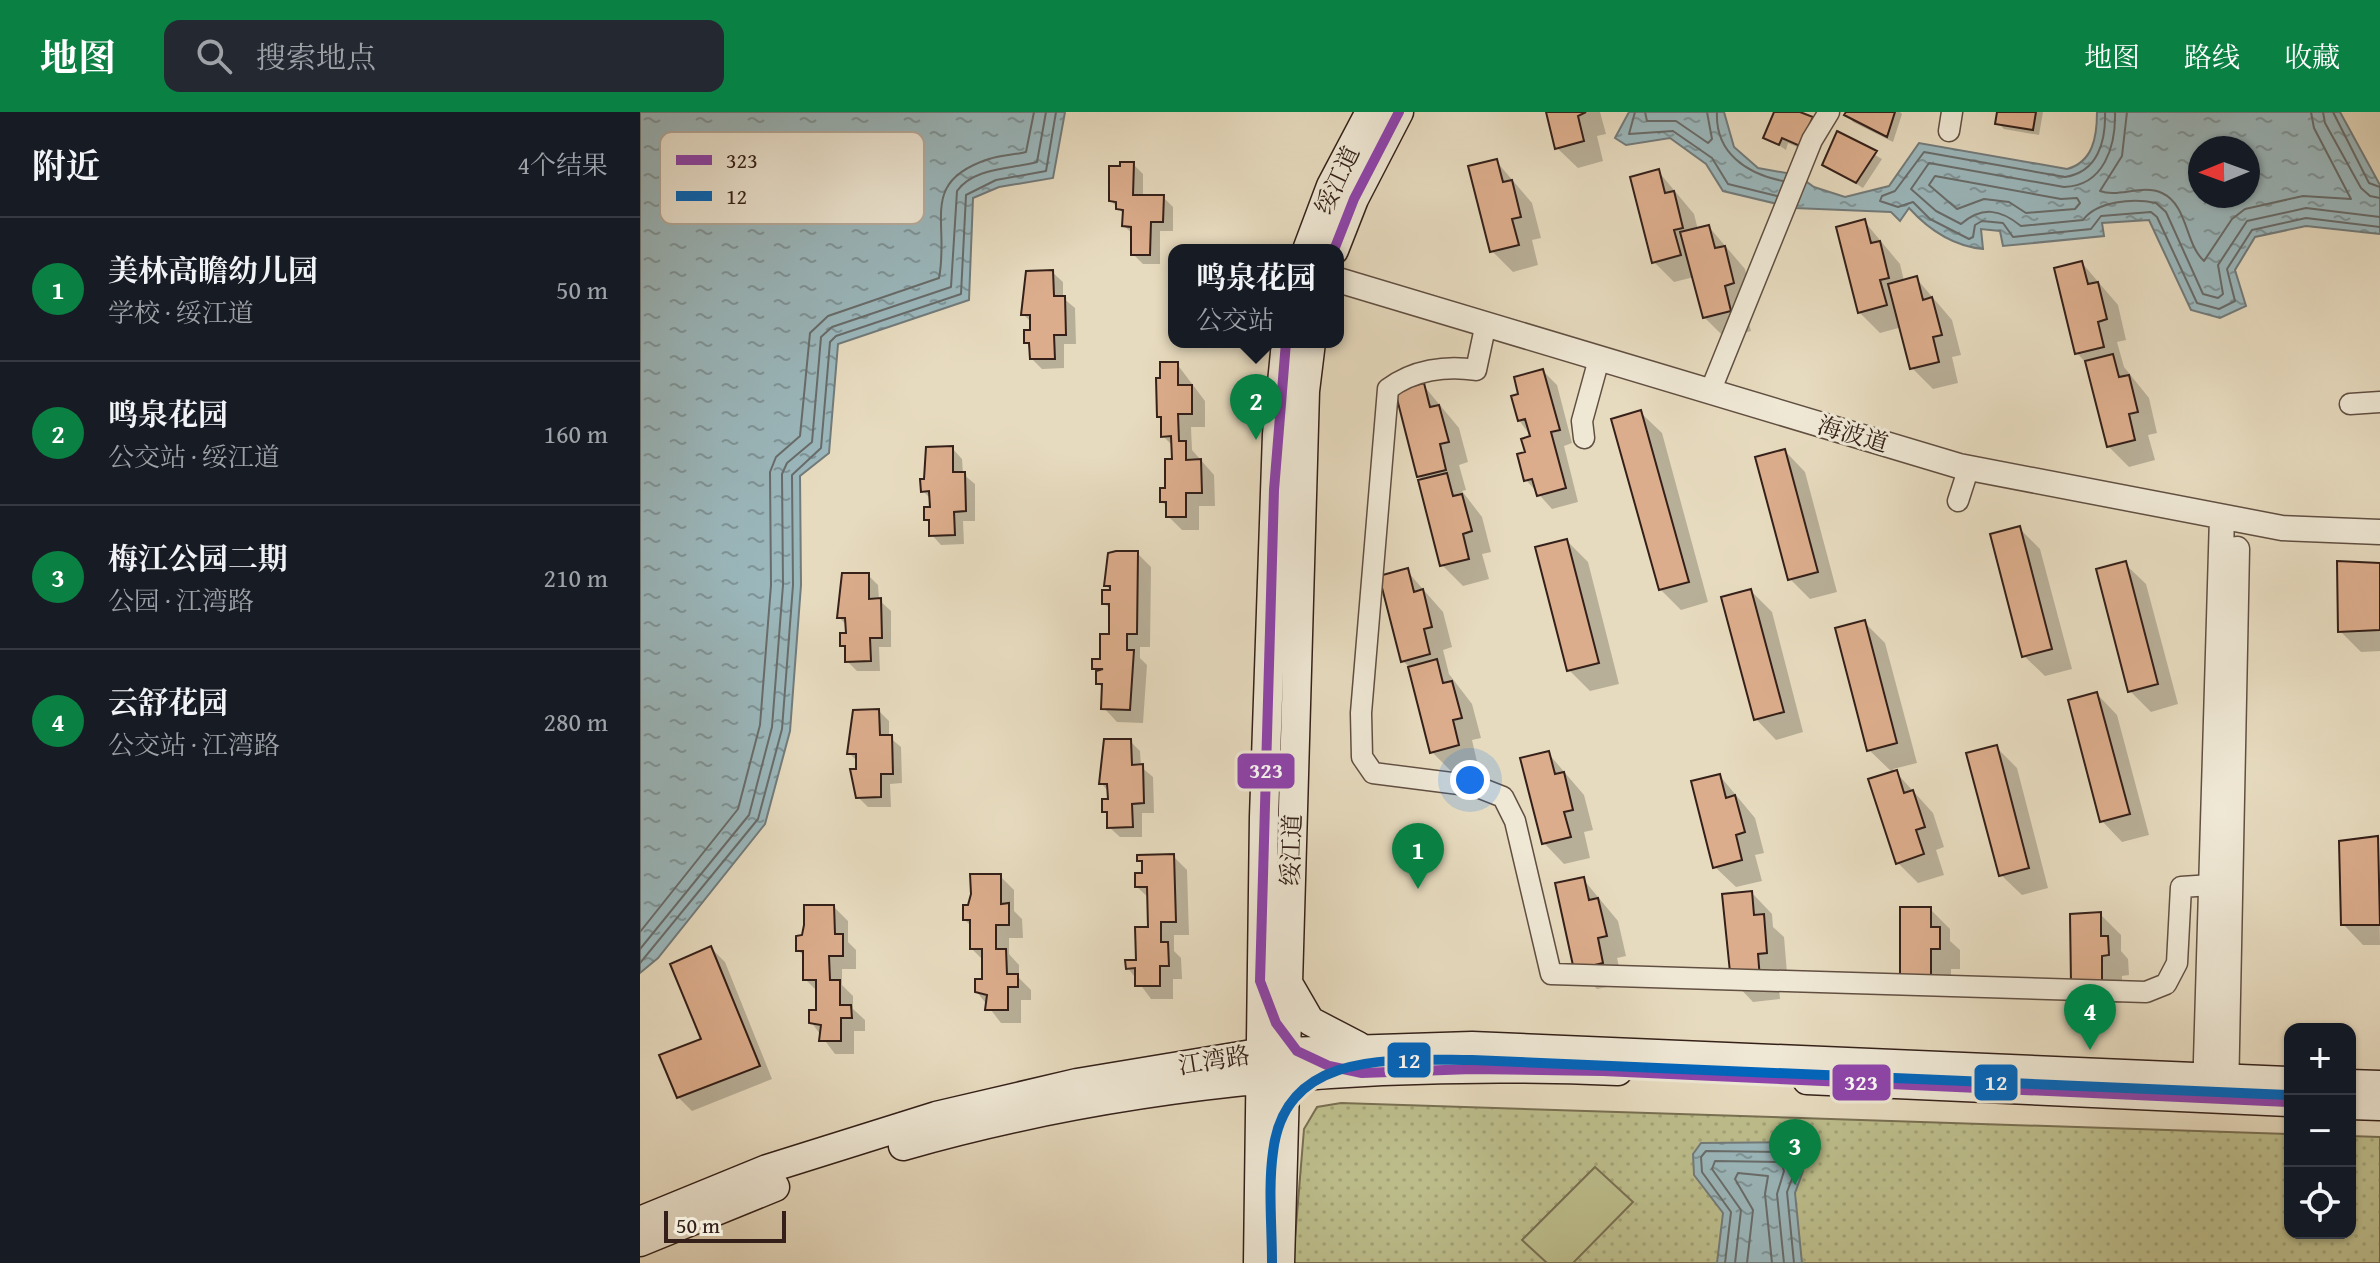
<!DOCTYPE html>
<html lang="zh">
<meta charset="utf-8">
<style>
body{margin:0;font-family:"Gentium Book Plus","Noto Serif SC",serif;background:#242831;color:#f1f3f6}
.controls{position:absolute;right:24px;bottom:24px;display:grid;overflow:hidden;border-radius:16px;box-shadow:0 2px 6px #0004}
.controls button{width:72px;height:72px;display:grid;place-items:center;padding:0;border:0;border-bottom:2px solid #363941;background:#171b24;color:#f1f3f6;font:40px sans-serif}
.compass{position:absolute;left:1548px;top:24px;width:72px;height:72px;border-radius:50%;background:#171b24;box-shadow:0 2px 6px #0004;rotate:269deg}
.scale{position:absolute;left:24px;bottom:20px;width:122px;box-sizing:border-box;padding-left:8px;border:4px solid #342019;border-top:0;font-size:22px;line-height:28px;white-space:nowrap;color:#342019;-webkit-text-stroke:6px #efe8d5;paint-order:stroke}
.you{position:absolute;left:830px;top:668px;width:28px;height:28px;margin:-20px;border:6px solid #fff;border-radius:50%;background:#1a73e8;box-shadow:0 0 0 12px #1a73e833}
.badge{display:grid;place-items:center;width:52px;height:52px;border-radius:50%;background:#0b8043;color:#fff;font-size:26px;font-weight:700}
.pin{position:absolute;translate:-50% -66px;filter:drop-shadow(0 2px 4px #0008)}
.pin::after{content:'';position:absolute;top:42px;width:28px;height:24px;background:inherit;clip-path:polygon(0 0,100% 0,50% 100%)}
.popup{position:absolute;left:528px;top:132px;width:176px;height:104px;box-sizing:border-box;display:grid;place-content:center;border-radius:16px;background:#171b24;filter:drop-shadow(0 2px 6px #0005);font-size:26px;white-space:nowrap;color:#9ea1a6}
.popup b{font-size:30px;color:#f1f3f6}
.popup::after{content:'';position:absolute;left:50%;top:100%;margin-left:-16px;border:16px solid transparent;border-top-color:#171b24}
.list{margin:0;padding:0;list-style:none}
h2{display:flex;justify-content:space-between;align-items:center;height:104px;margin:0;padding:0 32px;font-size:34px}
h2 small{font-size:26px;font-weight:400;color:#9ea1a6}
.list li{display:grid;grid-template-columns:52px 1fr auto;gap:24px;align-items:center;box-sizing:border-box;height:144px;padding:0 32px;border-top:2px solid #363941}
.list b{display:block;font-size:30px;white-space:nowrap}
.list p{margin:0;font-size:26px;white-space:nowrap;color:#9ea1a6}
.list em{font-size:26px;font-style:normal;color:#9ea1a6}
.icon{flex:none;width:44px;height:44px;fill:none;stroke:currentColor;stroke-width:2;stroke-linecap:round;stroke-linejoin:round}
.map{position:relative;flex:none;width:1740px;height:1151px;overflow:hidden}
header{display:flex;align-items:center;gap:48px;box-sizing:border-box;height:112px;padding:0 40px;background:#0b8043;color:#fff}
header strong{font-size:38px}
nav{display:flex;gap:44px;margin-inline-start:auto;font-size:28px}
.search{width:560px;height:72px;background:#242831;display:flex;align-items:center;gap:20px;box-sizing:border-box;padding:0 28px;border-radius:16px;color:#9ea1a6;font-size:30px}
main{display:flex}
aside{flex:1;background:#171b24}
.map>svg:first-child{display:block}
</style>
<header>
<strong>地图</strong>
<div class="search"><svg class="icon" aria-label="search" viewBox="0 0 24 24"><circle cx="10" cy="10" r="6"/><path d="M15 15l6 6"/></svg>搜索地点</div>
<nav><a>地图</a><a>路线</a><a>收藏</a></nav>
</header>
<main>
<aside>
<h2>附近<small>4个结果</small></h2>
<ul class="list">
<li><span class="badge">1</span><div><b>美林高瞻幼儿园</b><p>学校 · 绥江道</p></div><em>50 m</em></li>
<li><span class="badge">2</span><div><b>鸣泉花园</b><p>公交站 · 绥江道</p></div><em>160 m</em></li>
<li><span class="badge">3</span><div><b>梅江公园二期</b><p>公园 · 江湾路</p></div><em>210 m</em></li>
<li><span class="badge">4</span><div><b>云舒花园</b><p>公交站 · 江湾路</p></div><em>280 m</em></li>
</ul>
</aside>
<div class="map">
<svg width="1740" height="1151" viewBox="0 0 1740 1151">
<defs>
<pattern id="grass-dots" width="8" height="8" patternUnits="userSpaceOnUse" patternTransform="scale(2)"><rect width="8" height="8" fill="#bdbe8c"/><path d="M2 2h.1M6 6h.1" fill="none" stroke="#a3a378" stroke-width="1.8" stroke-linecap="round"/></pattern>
<pattern id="water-ripples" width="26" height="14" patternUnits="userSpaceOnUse" patternTransform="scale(2)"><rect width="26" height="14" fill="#9bb8bd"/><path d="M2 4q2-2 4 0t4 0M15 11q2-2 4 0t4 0" fill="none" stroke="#7f9599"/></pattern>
</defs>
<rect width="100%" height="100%" fill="#e7dbbf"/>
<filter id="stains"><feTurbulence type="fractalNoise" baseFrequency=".0025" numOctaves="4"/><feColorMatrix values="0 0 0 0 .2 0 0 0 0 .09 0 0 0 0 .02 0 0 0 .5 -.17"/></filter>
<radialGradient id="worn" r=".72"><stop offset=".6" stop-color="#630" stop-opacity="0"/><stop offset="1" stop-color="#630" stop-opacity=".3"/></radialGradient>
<!-- grass -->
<path fill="url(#grass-dots)" stroke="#786f52" stroke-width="2" d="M701,991L1650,1022V1121H1710V1024L1740,1025V1151H653L664,1017L677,995Z"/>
<!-- pitch -->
<path fill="#bdbe8c" stroke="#786f52" stroke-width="2" d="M955,1055L993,1090L933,1151H907L882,1128Z"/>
<!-- water -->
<path fill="url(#water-ripples)" stroke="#727b7b" stroke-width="2" fill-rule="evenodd" d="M0,0H425L413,66L359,75L333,86L329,188L198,232L189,341L160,364L161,473L150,619L125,712L18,846L0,861Z
M989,0H1084L1094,35L1118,56L1157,63L1174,75L1205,85L1249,74L1279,31L1427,57C1453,50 1457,25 1457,0H1700L1740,73V122L1666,114L1615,125L1595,158L1606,194L1580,206L1551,198L1509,108L1462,111L1464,124L1363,134L1360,119L1341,117L1343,137C1313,134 1289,118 1269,96L1260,109L1251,100L1154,96L1083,79L1066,52L1030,26L986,33L975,26ZM1560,36H1608V84H1560Z
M1154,1030L1163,1059L1155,1081L1162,1151H1077L1083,1101L1054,1063L1053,1042L1061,1031Z"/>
<!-- shadow -->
<path fill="#0003" d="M908,0H960L966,22L957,24L963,49L938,56L917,36Z
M1136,0H1155L1179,13L1166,39L1148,31L1146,38L1126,25Z
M1208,0H1260L1262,2L1253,30L1213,10L1207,3Z
M1359,0H1403L1399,23L1364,17L1358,11Z
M1198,22L1242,47L1223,76L1184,52Z
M856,49L892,91L901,126L892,128L898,153L873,160L852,139Z
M493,52L503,62V85H523L533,95V119H520V152H503L493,142V122L484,114L485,103L471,89Z
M1018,59L1054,102L1058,118L1069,115L1105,157L1113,192L1104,194L1111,219L1085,226L1064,205L1054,165L1034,170L1014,150Z
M1224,109L1260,152L1264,169L1276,166L1312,208L1321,243L1312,245L1318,271L1293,277L1272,256L1262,215L1240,221L1219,200Z
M1442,151L1478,193L1486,228L1477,230L1484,255L1509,286L1517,321L1508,323L1515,348L1489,355L1468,334L1447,252L1437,241Z
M412,160L423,170V186L435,196L436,232H424V256L402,257L391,246L386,220H392V211L383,202Z
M537,252L565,289V315H551L552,338L574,363L575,394H559V418H542L528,404V395L522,390L534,349L533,334L523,324V308L519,304Z
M903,259L917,273L932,331L924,334L938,390L912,397L886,368L892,326L879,308L881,283Z
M784,274L819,316L828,350L819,353L826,378L822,379L842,405L851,440L842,442L849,467L823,474L802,453L784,369L779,364Z
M1001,301L1022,321L1068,490L1041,498L1020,477Z
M312,336L322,347L323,362L335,372V409H323L324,432L301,433L291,422L286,397H292L291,387L283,379Z
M1145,339L1165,360L1197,480L1170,487L1150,467Z
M1379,416L1400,437L1432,557L1405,564L1384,544Z
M927,429L948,450L979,572L950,579L929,558Z
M497,441L511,455L510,535H500V546L507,553L503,611L477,610L464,596V577L458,571V560L454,556L462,549L471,524V498L464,491L473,480L466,474Z
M1485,452L1506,472L1538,592L1511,600L1490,579Z
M1740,453V539L1721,540L1700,519Z
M767,459L803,500L812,535L803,538L809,562L832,592L841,626L832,628L838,654L813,661L792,640L771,557L763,549Z
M228,463L238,473L239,488L251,499V535H239L240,559H217L207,549L202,523H208L207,514L199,505Z
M1111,479L1132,500L1163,620L1136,628L1116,607Z
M1224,510L1245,531L1277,651L1253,657L1293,701L1304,735L1296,738L1304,763L1278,771L1258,751L1253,661L1229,638Z
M1457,582L1477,603L1509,723L1482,730L1462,709Z
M239,599L249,609V625L261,635L262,671L250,672L251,695H228L218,685V650L209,641Z
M490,629L500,639L501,655L513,665L514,701H502V725H480L469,715L464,689H470L469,680L461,671Z
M1356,635L1377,656L1408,776L1382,783L1361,763Z
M908,641L944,683L953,718L944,720L950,746L924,752L904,731Z
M1080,664L1115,706L1124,741L1115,743L1122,769L1096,775L1075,755Z
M1738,726L1740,833H1723L1703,812Z
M533,744L547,758L549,823H534V839L541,846L542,867H533V887H511L488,856L498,850L510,817V787L497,775L504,763V753L499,748Z
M360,764L374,778V799L382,807L383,826H369V842L379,853V866L391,878V888H381V911H361L337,880L344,869V849L332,837V815L325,808L329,795Z
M943,767L978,809L986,844L977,846L983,872L957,877L936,857Z
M1112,781L1132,802L1133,815L1144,825L1147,861L1138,862L1140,887L1113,890L1093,869Z
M194,795L208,809V830L216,838V857H202V873L213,884V897L225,908V919H214V942H195L171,910L178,900V880L165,867V845L158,838L163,825Z
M1290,797L1310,817V829L1320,838V857H1311V884H1282L1262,863Z
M1460,802L1481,823V839L1488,847L1489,863L1482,864V891H1453L1433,870Z
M71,836L85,850L132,967L52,999L38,985L63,928Z"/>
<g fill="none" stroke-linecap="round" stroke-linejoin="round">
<!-- shore -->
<path stroke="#686c6b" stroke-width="2" d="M995,0L989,22L1033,19L1072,46L1088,72L1137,84
M1005,0L1007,9H1036L1068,31L1072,27L1067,0
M1077,0C1075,41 1107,62 1143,69
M1465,0C1466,29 1458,60 1425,65L1284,40L1255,79L1242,84L1240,89L1258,95L1273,90L1290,107L1329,127L1333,125L1335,113L1342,109L1363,111L1373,125L1451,117L1461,104L1511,100L1517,105L1557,191L1579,197L1595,189L1587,157L1612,118L1666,106L1740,115
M1475,0C1476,34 1464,74 1424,75L1289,51L1271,77L1296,99L1321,112C1342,94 1360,97 1381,114L1443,108C1457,89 1493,86 1516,91L1526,100L1563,182L1578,186L1583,182L1578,153L1607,109L1666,96L1740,105
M1487,0L1482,44L1460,79C1478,86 1502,72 1522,81C1548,93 1545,132 1564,149L1592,107L1605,97L1663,84L1711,87L1674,16L1671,0
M1683,0L1685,11L1721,76L1730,84L1740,86
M1693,0L1729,71L1740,75
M1295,64L1421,87L1437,86L1440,91L1435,97L1386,101L1369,90L1344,87L1317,97L1289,73Z
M0,820L98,697L120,613L131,473L130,360L136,345L160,324L170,221L188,204L299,166C310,110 278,70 349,47C361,43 374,43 386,40L394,0
M0,837L109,703L132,615L143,473L142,362L147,351L172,330L181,225L192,215L311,175L317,79C334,55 372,57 397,50L406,0
M0,851L118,707L142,617L153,473L152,363L181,336L190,230L196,224L321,182L326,83L356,68L406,59L416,0
M1085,1151L1091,1100L1062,1060L1061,1045L1066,1039L1149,1040L1155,1059L1147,1080L1154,1151
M1095,1151L1101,1098L1072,1057L1075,1049L1141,1050L1144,1059L1137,1082L1144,1151
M1107,1151L1113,1098L1095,1067L1098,1061L1128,1064L1125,1082L1132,1151"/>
</g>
<!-- building -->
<path fill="#dcad8c" stroke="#342019" stroke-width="2" d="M906,0H946L938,4L944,29L915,37Z
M1134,0H1160L1173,5L1160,34L1142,26L1139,33L1123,26Z
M1206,0H1255L1247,25L1204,3Z
M1357,0H1396L1393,18L1355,12Z
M1197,19L1237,39L1216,71L1182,53Z
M857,47L863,70L872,68L881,105L872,107L879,133L850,140L828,54Z
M480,50H494L493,83H524L523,110H511L510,143H491V115L482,114L483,98L476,97V90L469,89V54H480Z
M1019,57L1025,81L1034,79L1043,116L1034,118L1041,143L1012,151L990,65Z
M1225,107L1231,131L1240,129L1249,166L1240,168L1247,193L1218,201L1196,115Z
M1069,113L1075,136L1085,134L1094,171L1085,174L1091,199L1063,206L1040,120Z
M1442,149L1448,172L1458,170L1467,207L1458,210L1464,235L1435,242L1414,156Z
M413,158L414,184H425L426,223H414L415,247H390L389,231H384V218H390V203H381L386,159Z
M1277,164L1283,188L1292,185L1302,223L1293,225L1299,250L1270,257L1248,172Z
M1473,242L1479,265L1489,263L1498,300L1489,302L1495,328L1467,335L1445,249Z
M520,250H538V273H552V302H538L539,329H546V348L561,347L562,381H546V405H526V390H520V376H525V347H532L531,324L521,325V305H517L516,266H520Z
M903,257L920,318L911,320L926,376L897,384L892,367L884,369L877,342L885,340L881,327L890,324L885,307L878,309L871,284L878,282L874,265Z
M784,271L790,295L799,293L809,330L800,332L806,358L777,365L755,279Z
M1001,298L1049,470L1019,478L971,307Z
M313,334V360H325L326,399L314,400L315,423L289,424V408H284V395H290L289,379L281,380L280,367H284L286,335Z
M1145,337L1178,460L1148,468L1115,345Z
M807,361L813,384L822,382L832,419L823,422L829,447L800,454L778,368Z
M1380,414L1412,537L1382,545L1350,422Z
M927,427L959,551L927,559L895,435Z
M476,439H498L497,522H487V538H494L490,598L461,597L462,572H456V559L463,557H452V547H460V522H469V492H462V478H470V474H464L468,441Z
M1486,449L1518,572L1488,580L1456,457Z
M1697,449L1740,451V518L1698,520Z
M768,456L774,480L783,477L792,515L784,517L790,542L761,550L739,464Z
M202,461H229V487L241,486L242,526H230L231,549L205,550V534H200V521H206L205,506H197Z
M1111,477L1144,600L1114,608L1081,485Z
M1225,508L1257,631L1227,639L1195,516Z
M797,547L803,571L812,569L822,606L813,608L819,633L790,641L768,555Z
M1457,580L1490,702L1460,710L1428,588Z
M239,597L240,623H252L253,662H241V685L216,686L210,657H216V642H207L213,598Z
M464,627H491L492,653L503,652L504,691L492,692L493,715L467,716V700H462V687H468L467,672H459Z
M1357,633L1389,756L1359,764L1326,641Z
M909,639L915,662L924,660L933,698L924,700L931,725L902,732L880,646Z
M1257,658L1264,681L1273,678L1285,715L1276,718L1284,742L1256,752L1228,667Z
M1080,662L1086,686L1095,683L1105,720L1096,723L1102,748L1073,756L1051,669Z
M1738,724L1740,813H1701L1699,729Z
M534,742L536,810H521V830H528L529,854H520V874H495V856L486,857L485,848H496L495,815H508L507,775H495V761H502V749H497V743Z
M330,762H361V792L369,791V813H356V837H366L367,862H378V875H368V898H345L347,883L335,880V867H342V837H330V808H323V793H328L331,782Z
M944,765L949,788L958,786L967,824L958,826L963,851L934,858L915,771Z
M1112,779L1114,803L1124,802L1127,841L1118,842L1120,867L1091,870L1082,782Z
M164,793H194L195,822H203V844H189L190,868H200V893H211L212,906H201V929H179L181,913L169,911V898H176V868H163V839H156V824L162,823L164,813Z
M1260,795H1291V815H1300V837H1291V864H1260Z
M1461,800V824H1468L1469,843L1462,844V872L1431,871L1430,802Z
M71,834L120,954L37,986L19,943L61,927L30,852Z"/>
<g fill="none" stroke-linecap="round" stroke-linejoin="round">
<!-- minor casing -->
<g stroke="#614f42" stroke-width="23">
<path id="minor" d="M1309,19L1312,0
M846,211L836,258C806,253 773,258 748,277L721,601L722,645L733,661L835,674L863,685L875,709L911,862L1506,880L1526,872L1537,851L1541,775L1587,772
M1070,280L1172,28L1189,0
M1710,292L1740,290
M944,326L942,309L959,247
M1318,389L1329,355"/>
</g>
<!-- tertiary casing -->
<g stroke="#614f42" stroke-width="27">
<path id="tertiary" d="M698,168L1319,354L1642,416L1740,420
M1565,982L1582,405
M1586,984L1597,437"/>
</g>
<!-- secondary casing -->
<g stroke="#342019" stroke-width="31">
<path id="secondary" d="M667,138L691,74L730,0
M694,138L714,87L759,0
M648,871L670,909L718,934
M1167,968L1650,990
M1710,972L1740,973
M1710,993L1740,994
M263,1034C494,968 738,949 978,959
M0,1109L127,1057L296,1004L437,971L618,941L832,934L1650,969
M0,1130L135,1075
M618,1151L624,705L637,322L646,230
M640,1151L665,279L671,230"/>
</g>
<!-- minor -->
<use href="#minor" stroke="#efe8d5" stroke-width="20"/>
<!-- tertiary -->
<use href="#tertiary" stroke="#efe8d5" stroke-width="24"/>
<!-- secondary -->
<use href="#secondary" stroke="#efe8d5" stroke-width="28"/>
<!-- bus-1 casing -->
<g stroke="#efe8d5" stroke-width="16">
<path id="bus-1" d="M694,138L714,87L759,0
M646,230L634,378L620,869L636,911L657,939L689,954L722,961L832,957L963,959L1650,990"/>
</g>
<!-- bus-2 casing -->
<g stroke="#efe8d5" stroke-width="16">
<path id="bus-2" d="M632,1151C632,1114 628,1076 633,1040C645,937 754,948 832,948L1649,983"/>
</g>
<!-- bus-1 -->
<use href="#bus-1" stroke="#8e44ad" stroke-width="10"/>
<!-- bus-2 -->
<use href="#bus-2" stroke="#0065bd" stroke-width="10"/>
</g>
<g text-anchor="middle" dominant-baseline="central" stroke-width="6" stroke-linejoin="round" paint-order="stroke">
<!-- street labels -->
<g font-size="24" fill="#342019" stroke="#efe8d5">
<text transform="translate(697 68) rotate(-65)">绥江道</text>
<text transform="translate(1213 322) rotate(16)">海波道</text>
<text transform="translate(651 738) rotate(-88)">绥江道</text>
<text transform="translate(574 948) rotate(-9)">江湾路</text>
</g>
</g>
<!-- legend -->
<rect x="20" y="20" width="264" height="92" rx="12" fill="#efe8d5" stroke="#b7ac9d" stroke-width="2"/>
<rect x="36" y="43" width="36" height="10" fill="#8e44ad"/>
<rect x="36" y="79" width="36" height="10" fill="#0065bd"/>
<g font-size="22" fill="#342019">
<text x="86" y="56">323</text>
<text x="86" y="92">12</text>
</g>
<g stroke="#efe8d5" stroke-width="3">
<rect x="596" y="640" width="60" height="38" rx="8" fill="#8e44ad"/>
<rect x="746" y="929" width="46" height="38" rx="8" fill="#0065bd"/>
<rect x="1333" y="951" width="46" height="39" rx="8" fill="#0065bd"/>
<rect x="1191" y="951" width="61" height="39" rx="8" fill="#8e44ad"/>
</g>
<g font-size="22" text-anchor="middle" font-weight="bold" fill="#fff">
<text x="626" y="666">323</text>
<text x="769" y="956">12</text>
<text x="1356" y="978">12</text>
<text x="1221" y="978">323</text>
</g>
<rect width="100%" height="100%" filter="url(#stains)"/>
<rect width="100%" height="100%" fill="url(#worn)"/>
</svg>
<div class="controls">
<button>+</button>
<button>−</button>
<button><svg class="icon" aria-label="locate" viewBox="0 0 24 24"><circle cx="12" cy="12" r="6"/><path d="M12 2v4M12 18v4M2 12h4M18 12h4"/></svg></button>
</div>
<svg class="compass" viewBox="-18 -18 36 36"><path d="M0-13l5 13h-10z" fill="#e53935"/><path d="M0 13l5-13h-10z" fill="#9ea1a6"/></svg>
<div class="scale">50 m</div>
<div class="you"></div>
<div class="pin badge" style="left:778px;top:777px">1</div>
<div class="pin badge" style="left:616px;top:328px">2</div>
<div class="popup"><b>鸣泉花园</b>公交站</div>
<div class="pin badge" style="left:1155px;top:1073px">3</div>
<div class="pin badge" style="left:1450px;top:938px">4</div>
</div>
</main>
